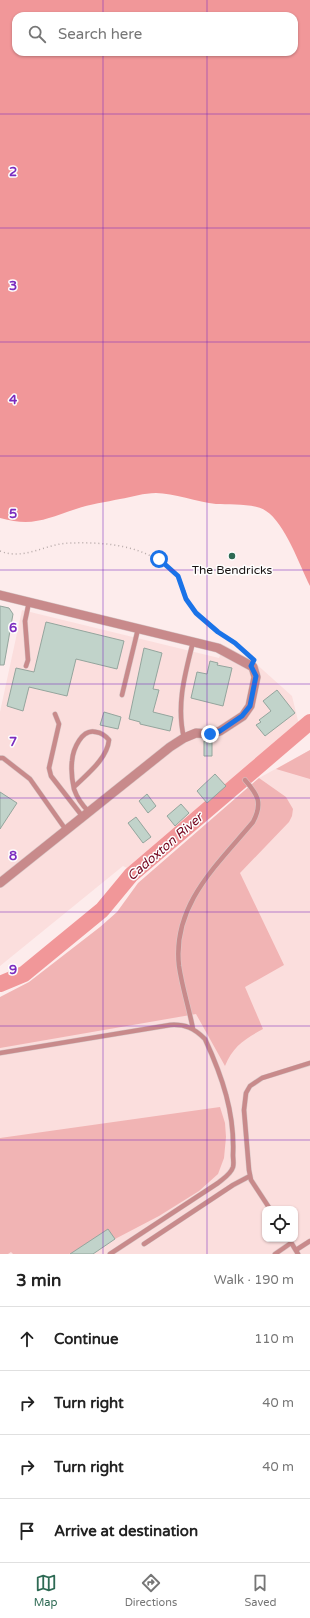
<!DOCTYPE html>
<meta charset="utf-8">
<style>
body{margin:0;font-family:"Varela Round",sans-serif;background:#f2f2f2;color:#222}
.controls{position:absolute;right:12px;bottom:12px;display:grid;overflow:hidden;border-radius:8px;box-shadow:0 1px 3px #0004}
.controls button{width:36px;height:36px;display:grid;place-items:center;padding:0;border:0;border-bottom:1px solid #e0e0e0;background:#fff;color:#222;font:20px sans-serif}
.stop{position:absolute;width:12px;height:12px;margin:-9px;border:3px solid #1a73e8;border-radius:50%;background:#fff}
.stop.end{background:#1a73e8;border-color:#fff;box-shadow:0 1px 4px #0008}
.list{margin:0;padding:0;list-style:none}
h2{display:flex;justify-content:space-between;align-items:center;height:52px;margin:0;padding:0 16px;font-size:17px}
h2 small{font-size:13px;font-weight:400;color:#767676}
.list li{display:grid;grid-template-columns:26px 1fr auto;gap:12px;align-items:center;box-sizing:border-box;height:64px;padding:0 16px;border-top:1px solid #e0e0e0}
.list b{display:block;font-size:15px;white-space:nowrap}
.list em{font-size:13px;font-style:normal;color:#767676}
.icon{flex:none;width:22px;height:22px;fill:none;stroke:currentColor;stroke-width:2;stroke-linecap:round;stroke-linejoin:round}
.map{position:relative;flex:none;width:310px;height:1254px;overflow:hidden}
.search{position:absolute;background:#fff;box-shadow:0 1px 3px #0004;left:12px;right:12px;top:12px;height:44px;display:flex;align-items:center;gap:10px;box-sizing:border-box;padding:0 14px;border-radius:12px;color:#767676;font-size:15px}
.sheet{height:308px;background:#fff}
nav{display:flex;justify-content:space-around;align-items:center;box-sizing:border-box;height:56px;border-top:1px solid #e0e0e0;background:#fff;font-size:11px;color:#767676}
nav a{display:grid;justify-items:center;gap:2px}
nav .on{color:#2e6a54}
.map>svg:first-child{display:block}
</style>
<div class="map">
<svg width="310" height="1254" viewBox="0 0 310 1254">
<rect width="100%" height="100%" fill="#fdecec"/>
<!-- built -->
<path fill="#fbdedd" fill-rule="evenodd" d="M22,610L219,658L224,645L253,661L292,696L300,729L250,767L129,869L123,866L0,966V712Z
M310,750V1254H0V1006L88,950L259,778ZM265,1209H295V1239H265Z"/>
<!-- green -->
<path fill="#f1b4b4" d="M310,750V779L276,769Z
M259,778L286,797L293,809L292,816L289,822L240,873L284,965L245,987L263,1029C245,1039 233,1046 225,1066L196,1014L0,1048V997L29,982L100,927L117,912L138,883Z
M220,1107L225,1123L226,1137L224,1158L218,1174L199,1191L159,1216L115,1239L69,1254H13L11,1252L8,1254H0V1138Z"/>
<!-- water -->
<path fill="#f19799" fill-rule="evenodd" d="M0,0H310V586C300,566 285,523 266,511C255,503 230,505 216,504C198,502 173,493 156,493C144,493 132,497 120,499C106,502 90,504 76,509C45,519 33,527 0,518ZM16,16H294V52H16Z"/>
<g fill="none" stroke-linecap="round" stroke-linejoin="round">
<!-- river -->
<path stroke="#f19799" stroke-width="16" d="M0,984L24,974L102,910L131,875L310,722"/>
</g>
<!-- building -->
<path fill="#c1d3ca" stroke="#94a59d" d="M0,606L9,608L13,614L4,665H0Z
M46,622L124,641L117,669L76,659L67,696L29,687L23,711L7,706L16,668L34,672Z
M144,648L162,653L153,689L159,690L153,712L173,717L170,731L140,724V722L129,719Z
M210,661L218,663L217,665L232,668L223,706L191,698L197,672L207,674Z
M277,690L295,713L265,736L256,725L261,722L259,720L271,711L263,701Z
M104,712L121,717L118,729L100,725Z
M204,741H212V756H204Z
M215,774L226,786L207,803L197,791Z
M0,792L17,803L0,829Z
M147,794L156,806L148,813L139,801Z
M181,804L189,813L175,826L167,816Z
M136,817L151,837L143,843L128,823Z
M108,1229L115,1239L93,1254H70Z"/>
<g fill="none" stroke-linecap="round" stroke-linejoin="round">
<!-- service casing -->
<g stroke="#d8c9c9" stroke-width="5.5">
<path id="service" d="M26,666L28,660L25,621L29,602
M122,695L138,629
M55,714L59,724L49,768L51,776L83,817
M184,738C176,705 185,674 193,642
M0,758H3L30,779L66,830
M74,787C87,774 107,759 109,740C105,735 102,733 96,732C82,728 73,749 72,761C71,770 72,780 74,789C77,798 82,805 89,812
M193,1029C189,1008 182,987 179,966C172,905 217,865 253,822C263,803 258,795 245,780
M0,1053L170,1025C185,1024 194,1028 205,1039C222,1076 235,1113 233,1155C233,1159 234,1163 233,1167C231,1174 224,1178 218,1183L110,1254
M270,1209L251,1180L249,1170L244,1110L246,1093L250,1086L262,1078L310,1063
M289,1239L298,1254
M144,1244L233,1185L250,1176
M296,1250L310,1241
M275,1254L291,1243"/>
</g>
<!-- minor casing -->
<g stroke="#d8c9c9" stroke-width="10">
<path id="minor" d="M0,595L218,648L253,667L256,677L250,706L243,716L220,731L210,734L196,733L184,738L170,747L0,883"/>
</g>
<!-- path -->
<path stroke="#b6a9a8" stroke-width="1.5" stroke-dasharray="1 3" stroke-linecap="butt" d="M0,551C25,561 46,543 71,543C105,542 142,545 169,568C172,570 176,573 178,576C185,586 185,599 195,611C198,615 202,618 206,621C218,632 232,640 244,651"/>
<!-- service -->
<use href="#service" stroke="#c88a8b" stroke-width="4.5"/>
<!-- minor -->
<use href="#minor" stroke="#c88a8b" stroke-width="9"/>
</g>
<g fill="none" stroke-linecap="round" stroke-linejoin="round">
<!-- route -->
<path stroke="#1a73e8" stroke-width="5" d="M159,559L178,576L186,599L196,613L218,632L235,643L254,660L251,666L256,676L250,706L242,716L220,731L210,734"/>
</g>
<!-- grid -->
<path fill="none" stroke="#7b2cbf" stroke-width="1" stroke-opacity="0.55" d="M103,0V16M207,0V16M103,52V1254M207,52V1254M0,114H310M0,228H310M0,342H310M0,456H310M0,570H310M0,684H310M0,798H310M0,912H310M0,1026H310M0,1140H310"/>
<!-- markers -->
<circle fill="#2e6a54" stroke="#fefefe" stroke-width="1.5" cx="232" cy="556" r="4"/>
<g text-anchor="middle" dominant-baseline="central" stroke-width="3" stroke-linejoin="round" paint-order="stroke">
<!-- poi labels -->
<g font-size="12" fill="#181211" stroke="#fefefe">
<text x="232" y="570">The Bendricks</text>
</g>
<!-- water labels -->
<g font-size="13" font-style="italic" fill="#75071f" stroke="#fefefe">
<text transform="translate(165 847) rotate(-41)">Cadoxton River</text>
</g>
</g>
<g font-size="13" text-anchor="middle" font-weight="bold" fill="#7b2cbf" stroke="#fefefe" stroke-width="3" stroke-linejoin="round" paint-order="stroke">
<text x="13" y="176">2</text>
<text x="13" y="290">3</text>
<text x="13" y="404">4</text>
<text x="13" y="518">5</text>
<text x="13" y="632">6</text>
<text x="13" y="746">7</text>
<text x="13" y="860">8</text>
<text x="13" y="974">9</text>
</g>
</svg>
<div class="controls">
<button><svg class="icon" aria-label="locate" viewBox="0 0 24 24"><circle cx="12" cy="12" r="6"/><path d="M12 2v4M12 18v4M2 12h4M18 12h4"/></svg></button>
</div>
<div class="stop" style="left:159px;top:559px"></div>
<div class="stop end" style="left:210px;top:734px"></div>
<div class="search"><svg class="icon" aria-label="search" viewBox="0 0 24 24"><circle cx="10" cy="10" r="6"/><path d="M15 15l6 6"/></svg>Search here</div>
</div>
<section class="sheet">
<h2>3 min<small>Walk · 190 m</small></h2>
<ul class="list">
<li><svg class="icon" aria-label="ahead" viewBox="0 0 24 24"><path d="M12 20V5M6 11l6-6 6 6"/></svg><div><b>Continue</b></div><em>110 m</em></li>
<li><svg class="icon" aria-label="right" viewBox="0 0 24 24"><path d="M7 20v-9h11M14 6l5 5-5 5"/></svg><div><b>Turn right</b></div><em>40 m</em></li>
<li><svg class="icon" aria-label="right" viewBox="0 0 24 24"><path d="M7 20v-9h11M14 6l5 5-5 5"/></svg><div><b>Turn right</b></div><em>40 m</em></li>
<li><svg class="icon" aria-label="arrive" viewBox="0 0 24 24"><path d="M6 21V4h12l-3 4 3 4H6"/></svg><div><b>Arrive at destination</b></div></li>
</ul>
</section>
<nav>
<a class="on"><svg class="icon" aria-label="map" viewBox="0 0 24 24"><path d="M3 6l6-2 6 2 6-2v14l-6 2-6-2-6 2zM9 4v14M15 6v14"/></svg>Map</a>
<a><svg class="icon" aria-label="directions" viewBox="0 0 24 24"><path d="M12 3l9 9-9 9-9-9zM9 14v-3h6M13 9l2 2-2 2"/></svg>Directions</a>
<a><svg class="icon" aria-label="saved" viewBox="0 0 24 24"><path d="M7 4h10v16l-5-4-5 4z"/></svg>Saved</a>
</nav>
